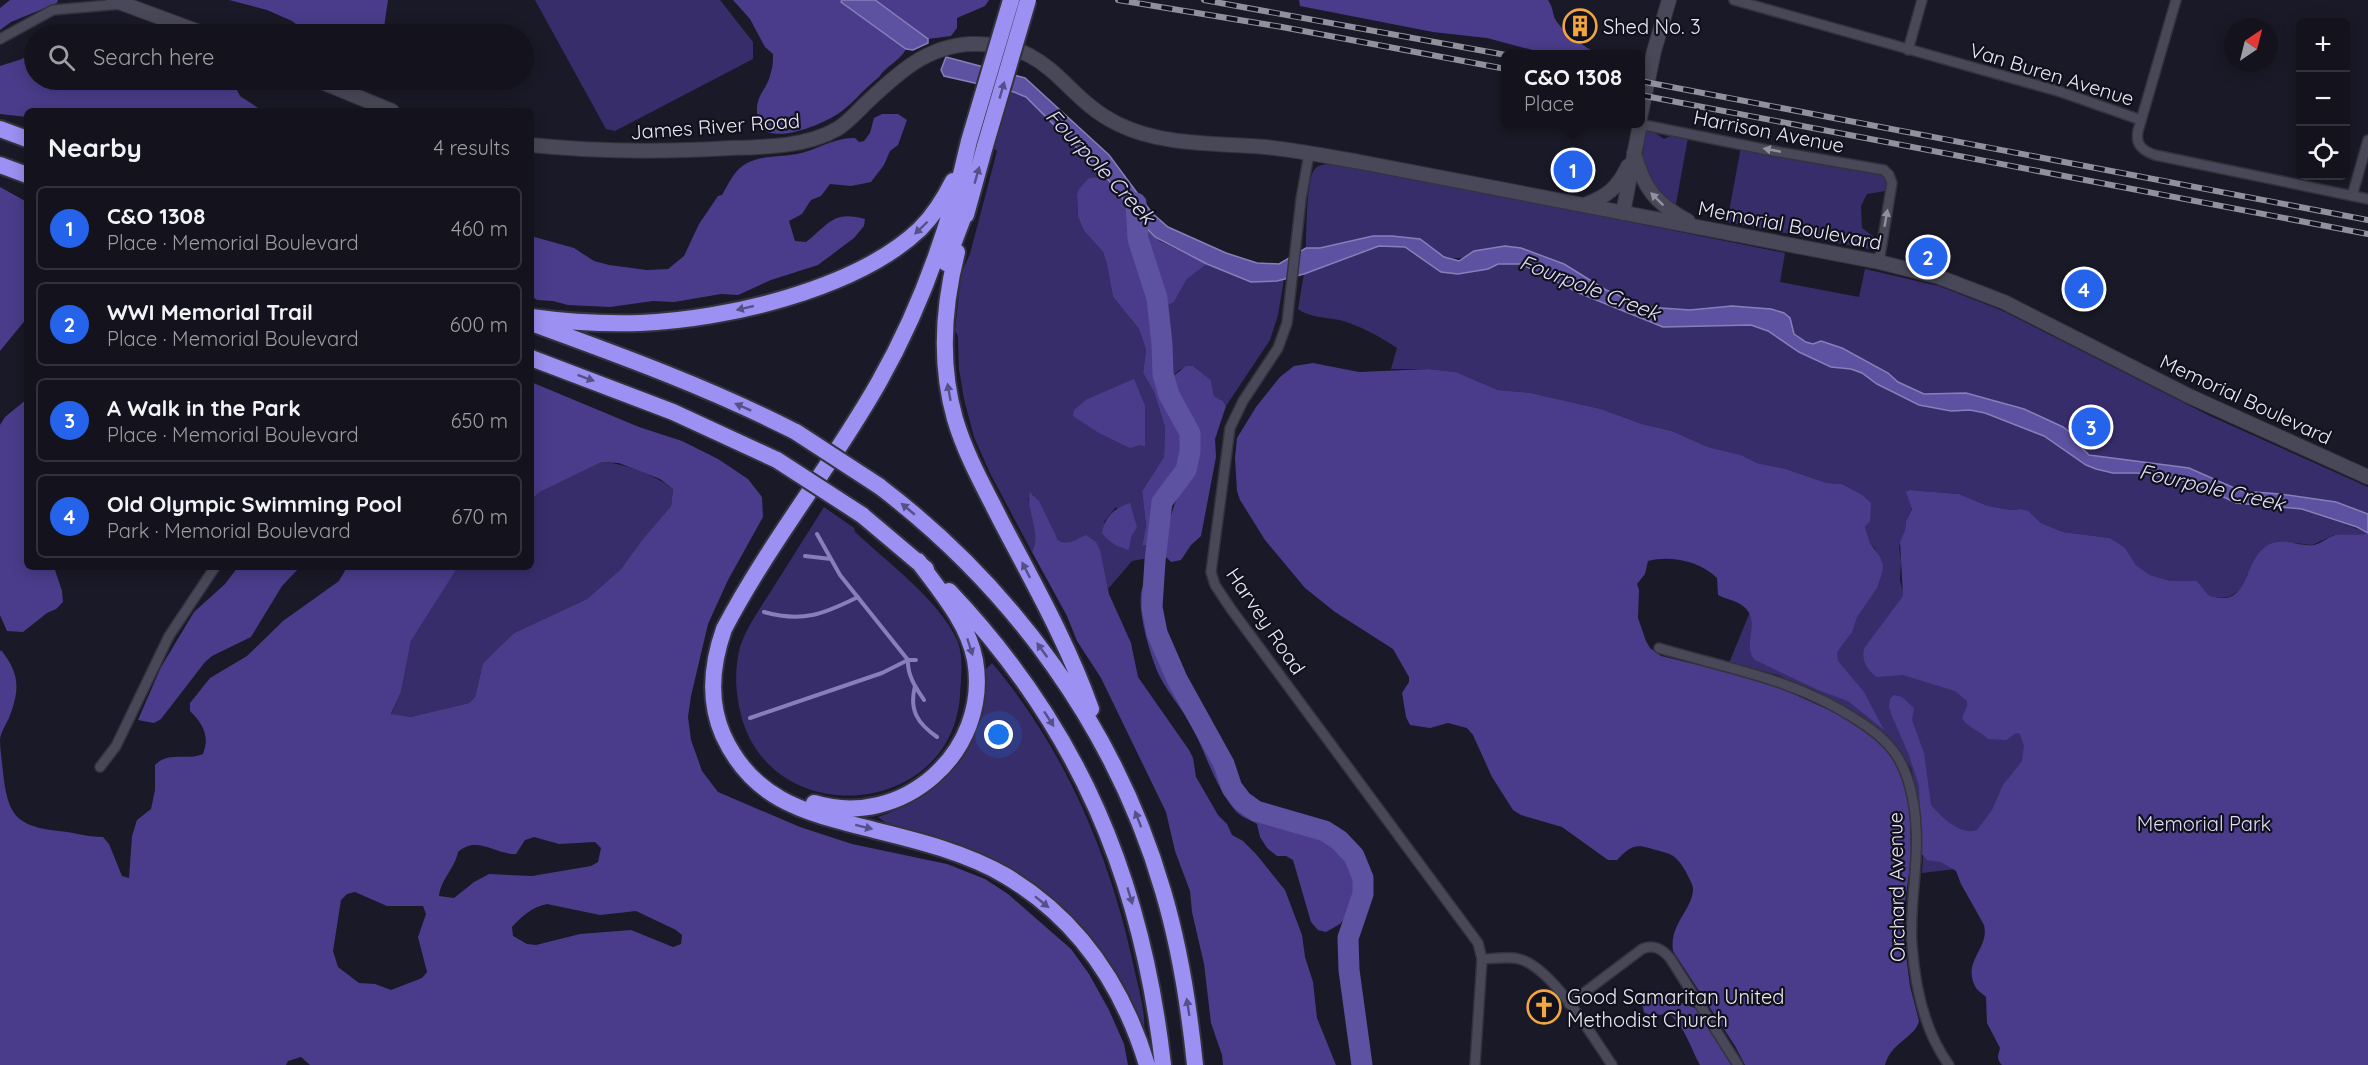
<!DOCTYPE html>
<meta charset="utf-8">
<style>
body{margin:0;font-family:Quicksand,sans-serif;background:#21202a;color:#f1f3f6}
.controls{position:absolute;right:18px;top:18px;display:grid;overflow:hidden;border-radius:9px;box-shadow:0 3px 15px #0003}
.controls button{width:54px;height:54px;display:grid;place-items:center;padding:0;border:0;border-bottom:2px solid #33323b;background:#14131d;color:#f1f3f6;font:30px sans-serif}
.compass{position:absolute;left:2224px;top:18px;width:54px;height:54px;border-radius:50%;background:#14131d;box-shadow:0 3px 15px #0003;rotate:35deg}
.you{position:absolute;left:999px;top:735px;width:21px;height:21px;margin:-15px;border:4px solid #fff;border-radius:50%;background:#1a73e8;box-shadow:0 0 0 9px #1a73e833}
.badge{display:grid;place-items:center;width:39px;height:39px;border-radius:50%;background:#2563eb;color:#fff;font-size:20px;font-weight:700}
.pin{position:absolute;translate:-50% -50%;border:3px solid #fff;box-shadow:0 2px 6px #0006}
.popup{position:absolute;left:1501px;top:50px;width:144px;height:78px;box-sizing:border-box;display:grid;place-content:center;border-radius:9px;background:#14131d;filter:drop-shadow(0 2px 4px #0005);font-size:20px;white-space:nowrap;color:#9d9ea4}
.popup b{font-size:22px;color:#f1f3f6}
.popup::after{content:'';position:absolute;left:50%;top:100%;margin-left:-12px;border:12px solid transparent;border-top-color:#14131d}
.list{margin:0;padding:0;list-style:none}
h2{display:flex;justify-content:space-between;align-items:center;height:78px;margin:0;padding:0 24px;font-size:26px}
h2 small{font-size:20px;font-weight:400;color:#9d9ea4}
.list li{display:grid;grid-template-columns:39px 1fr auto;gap:18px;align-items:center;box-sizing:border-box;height:84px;margin:0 12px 12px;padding:0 12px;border:2px solid #33323b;border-radius:9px}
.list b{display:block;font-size:22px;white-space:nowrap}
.list p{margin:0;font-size:20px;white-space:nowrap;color:#9d9ea4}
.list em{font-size:20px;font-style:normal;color:#9d9ea4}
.icon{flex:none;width:33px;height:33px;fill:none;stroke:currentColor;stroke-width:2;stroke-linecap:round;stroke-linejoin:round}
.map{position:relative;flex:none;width:2368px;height:1065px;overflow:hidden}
.search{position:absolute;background:#14131d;box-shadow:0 3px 15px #0003;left:24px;top:24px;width:510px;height:66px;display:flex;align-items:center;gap:15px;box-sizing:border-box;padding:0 21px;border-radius:33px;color:#9d9ea4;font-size:22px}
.panel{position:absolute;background:#14131d;box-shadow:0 3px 15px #0003;left:24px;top:108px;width:510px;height:462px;border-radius:9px}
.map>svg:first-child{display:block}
</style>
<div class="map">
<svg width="2368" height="1065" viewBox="0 0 2368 1065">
<rect width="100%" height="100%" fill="#1a1927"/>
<!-- green -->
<path fill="#382d6b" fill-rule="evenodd" d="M535,0H720L753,42V59L615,131L606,129Z
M1010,91L1026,97L1107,178H1089L1077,195L1078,217L1084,231L1103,252L1107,265L1113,297L1139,329L1146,350L1143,373L1154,392L1165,427L1164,457L1142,491L1146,526L1142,546L1148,545L1149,558L1132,561L1108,589L1106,579L1078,539C1072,543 1064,543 1058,540L1033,494L1028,499C1034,513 1039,538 1032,552L990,473L974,437L964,399L959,369L958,336L955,331L961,274L970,254L997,151L993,148ZM1134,380L1145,405L1144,447L1087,399ZM1116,507L1132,535L1129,550L1104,522Z
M1646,130L1654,132L1664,139L1674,134L1688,138L1675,209L1653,190L1642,158Z
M1741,147L1880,172L1887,178L1888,186L1885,191L1867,194L1861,206L1862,228L1874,237L1872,246L1869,249L1727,222Z
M1327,164L1352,166L1785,253L1780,282L1859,297L1865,269L1939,286L2003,311L2210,416L2368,487V514L2341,504L2307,499L2278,498L2114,463L2084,452L2063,435L1926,396L1862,365L1797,337L1787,328L1691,316L1615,301L1574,274L1487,256L1444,259L1408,240L1306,258C1306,242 1306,181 1314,170C1317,166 1321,165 1327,164Z
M1379,246L1405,247L1441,272L1458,274L1488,269L1498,264H1521L1555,281L1646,319L1692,326L1751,325L1768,331L1799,352L1831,367L1851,369L1862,373L1877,384L1899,396L1951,411L1970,410L1985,413L2044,436L2086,465L2113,473H2137L2176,479L2205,488L2236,503L2302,509L2361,530L2368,519V1065L2030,860L1922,873L1924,835L1911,768L1887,735L1844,706L1778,675L1729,663L1778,544L1876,550L1870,543L1865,527L1870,520L1861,494L1842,484L1827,483L1786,469L1757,463L1741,455L1708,447L1672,431L1642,424L1601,409L1531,393L1498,390L1456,372L1428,369H1391L1397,348C1382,338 1366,329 1349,323C1332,316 1313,320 1298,309L1304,274ZM1910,490L1959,494L1988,506L2012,510L2020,509L2031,514L2041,523L2063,532L2110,538L2124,548L2136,565L2150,575L2171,581H2197L2207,595C2228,602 2241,595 2247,574L2295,543L2312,545L2334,535L2358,536L2256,665L1903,592L1900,580L1901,561L1899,547L1905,530L1906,521L1912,508Z
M1207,264L1251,282L1284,279L1278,315L1270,340L1226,406L1223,401L1214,396L1211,380L1193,366L1179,370L1171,378C1169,354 1170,330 1166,306L1174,302L1187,279Z
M602,462C627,464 653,474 673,489L671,506L642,540L621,569L587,599L514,633L483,663L475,697L469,703L410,717L391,715L401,692L411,641L457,568L531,567V500L540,492Z
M824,507L854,528L855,532C888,563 938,599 957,640C964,656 961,678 960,695C952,821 762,833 739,706C735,686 735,667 740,647C747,626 761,607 773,588C790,561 807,534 824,507Z
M992,663C1065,749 1111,858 1134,968C1138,987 1146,1011 1144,1031C1137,1014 1130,997 1121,981C1085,918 1027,870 959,845C934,837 909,831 885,822L878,817C937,797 976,755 985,692C986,685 985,677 986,669Z"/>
<!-- forest -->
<path fill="#4a3c8a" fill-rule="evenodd" d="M10,0H58L57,3L11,22L0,30V8Z
M229,0H388L383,34H331L326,28L305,31L292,21L267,10Z
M733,0H842V2L906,49C900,61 887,65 879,77C866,87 855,101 842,111C827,123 763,151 758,119C753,95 767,92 771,72C773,66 773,60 773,54L765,47L750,19Z
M875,0H989L985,6L957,18V28L951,36L928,39Z
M1299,0H1548C1554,8 1552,16 1557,22C1564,33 1587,49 1599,54H1547L1487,38L1433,32L1300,6Z
M34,50V80H232L240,96L263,111H27V117L0,114V66L22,59Z
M882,114H898L907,120L898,145L890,151L884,165L871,182L851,186L830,184L821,196L811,200L802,214L789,221L795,241L806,242C829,224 833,210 865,219L864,226L854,238L818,265L771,280L738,295L721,294L674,302L653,301L610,307L568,305L553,301L537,300L531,296V236L574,248L594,261L609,265L647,270L668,269L684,256L699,224L718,196L722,195C729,183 734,170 747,163C763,155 781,157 797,154C817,150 835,137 855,138L859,142L864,141L870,133L874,118Z
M1102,177L1107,178L1126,201L1134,247L1152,294L1159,352L1158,373L1164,393L1180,416L1188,446L1187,460L1164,491L1154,509L1153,529L1148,545L1142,546L1146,526L1142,491L1164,457L1165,427L1154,392L1143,373L1146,350L1139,329L1113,297L1107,265L1103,252L1084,231L1078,217L1077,195L1079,189L1089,178Z
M0,187L27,202V318L0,351Z
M1146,228L1160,241L1207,264L1187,279L1174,302L1166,306L1153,266Z
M1313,363L1359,372L1428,369L1456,372L1498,390L1531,393L1601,409L1642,424L1672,431L1708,447L1741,455L1757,463L1786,469L1827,483L1842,484L1861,494L1871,503L1870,521L1865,527L1870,543L1880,557L1883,565L1882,573L1877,588L1857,617L1852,632L1837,652L1838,661L1864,692L1884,730L1848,701L1818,690L1755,660C1740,644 1765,619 1740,604C1734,600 1725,599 1718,595L1717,578C1700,561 1670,555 1648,561L1645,574L1637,584L1639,590L1638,618L1646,641L1650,648L1661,656L1765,681L1838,714L1881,742L1889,752L1899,770L1910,803L1911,859L1904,909L1903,932L1910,986L1919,1021C1915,1038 1891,1042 1885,1065H1745L1735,1046L1673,951C1669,924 1693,909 1693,889C1693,884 1688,877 1686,872C1675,852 1669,854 1649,848C1633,843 1628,849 1617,860H1608L1562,827L1521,815L1513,810L1492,777L1473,735L1467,728L1448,723L1430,728L1410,725L1406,717L1402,693L1409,682V677L1393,649L1335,612L1305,588L1265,540L1240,500L1237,491L1235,458L1237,438L1256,407L1280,377L1294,366Z
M1186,366H1193L1211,380L1214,396L1223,401L1226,406L1215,439L1216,457L1201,536L1191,545L1181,560L1171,562L1164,555C1166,539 1168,524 1173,509C1180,487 1198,466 1197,440C1196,429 1192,414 1186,405C1178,395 1170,392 1171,378Z
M1134,379L1145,405V447L1140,445L1130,448L1099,433L1073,416L1074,410L1087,399Z
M531,382L639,427L682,441L718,459L748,479L762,497L763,517L728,580L708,624L691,696L688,717L691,740L702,771L718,792L800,827L852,844L947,864L985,879L1008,894L1071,949L1089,974L1109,1010L1124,1044L1128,1065H310L301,1057L288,1061L286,1065H0V652L1,650C20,674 20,689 9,718C6,724 1,732 0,739C0,750 2,761 3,772C8,821 20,827 67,832C80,834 89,837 103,837L109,844L122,876L129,878L132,836L137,820L151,809L155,790V765C168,751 187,761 203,754C210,736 203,724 190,711V703L210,678L247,656L283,621L339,581L347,567H458L411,641L401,692L391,714L410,717L469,703L475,697L483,663L514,633L587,599L621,569L642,540L671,506L673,489L660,479L619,463L602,462L540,492L531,500ZM534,837L559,844L595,842L601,848L598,862L591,866L532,876L489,874L474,882L454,898L439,896C441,879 455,868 458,852C478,835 495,855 516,854L525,840ZM355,892L387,906H423L426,914L418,937L427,972L422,978L391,990L375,984L359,983L338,967L333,951L341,900L347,894ZM547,904L600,915L636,911L676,930L682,935L681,944L673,947L631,930L580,934L536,945L527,944L513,936L512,927C522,916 532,907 547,904Z
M27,399V567H54L62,591L63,602L56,609L47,613L23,632L7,631L0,615V425L5,417Z
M1910,490L1959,494L1988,506L2012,510L2020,509L2028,511L2041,523L2063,532L2110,538L2125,548L2136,565L2150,575L2171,581H2197L2208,595C2251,611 2241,561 2268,545C2283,537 2300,547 2314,545C2322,543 2328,537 2335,535C2347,533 2357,537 2368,533V1065H2002C1996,1059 1998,1056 2000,1048L1987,1023L1986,997C1983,994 1978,991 1976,988C1961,961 1990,949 1984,925L1961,884L1956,871L1941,862L1927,860L1921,853L1919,786L1909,755L1892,716L1889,707L1890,699L1894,695L1902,697L1914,708L1912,720L1924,753L1931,805C1941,817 1961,836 1977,830L1992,810L2003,785L2022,761L2024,746L2020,734L2016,733L2006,740L1988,739C1980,731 1967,727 1962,718L1967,706V701L1955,691L1903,675L1877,677C1867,671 1860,658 1865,647L1903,596L1900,542L1905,530L1906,521L1912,509L1906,492Z
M1030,492L1039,501L1058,540C1068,546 1077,539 1086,535L1096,542L1100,550L1109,594L1131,643L1138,677L1189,750L1193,758L1196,777L1218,815L1227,824L1232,835L1243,841L1256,854L1285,890L1302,935L1305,957L1313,982L1317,1018L1336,1065H1223L1222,1055L1211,1023L1204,964L1192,912L1190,891L1175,851L1166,812L1101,678L1077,641L1067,616L1032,552C1042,532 1025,508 1030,492Z
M1130,503L1137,527L1132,535L1129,550C1117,547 1109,542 1102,533C1105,516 1115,508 1130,503Z
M238,567H300L282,586L251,637L212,656L205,662L161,719L154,723L138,720L161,667L194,612L225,584Z
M1144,584L1148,585L1147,608L1154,639L1161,657L1192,723L1214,755L1235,804L1268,821L1326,837L1341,848L1348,859L1356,878L1355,905L1340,924L1326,932L1318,930L1311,922L1293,860L1286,856H1277L1267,848L1260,837L1257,824C1249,819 1240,817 1234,809C1216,787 1207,757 1194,731C1185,712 1170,696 1160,677C1151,659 1133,601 1144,584Z
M1664,996L1697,1009L1732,1065H1700C1690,1047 1685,1026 1668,1013L1651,1017L1644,1012L1642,1004L1648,998Z"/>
<!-- water -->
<path fill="#5d51a1" stroke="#877fba" stroke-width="1.5" d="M842,0H875L928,39V43L913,50L906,49L841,2Z
M946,57L1025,78L1109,155L1152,213L1168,227L1226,253L1257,263L1279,264L1306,248H1320L1373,236H1392L1420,239L1444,257L1459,261L1474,251L1505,246L1521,248L1564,264L1606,290L1647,307L1690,310L1732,306L1771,309L1784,313L1790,318L1794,334L1806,342L1813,344L1821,341L1842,348L1888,373L1898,382L1924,394L1966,393L2024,409L2063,427L2076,437L2082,448L2089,455L2189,468L2241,491L2280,494L2336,502L2368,514V533L2357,527L2302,509L2236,503L2205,488L2176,479L2137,473H2113L2096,469L2086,465L2044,436L1985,413L1970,410L1951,411L1919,405L1877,384L1862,373L1851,369L1831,367L1799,352L1768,331L1751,325L1663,327L1579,293L1521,264H1498L1488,269L1458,274L1441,272L1405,247L1379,246L1304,274L1277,281L1251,282L1207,264L1155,237L1139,220L1107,178L1026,97L1014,92L944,76L941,70Z"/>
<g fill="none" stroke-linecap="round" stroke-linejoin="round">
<!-- stream -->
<path stroke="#877fba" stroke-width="4" d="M817,534L840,575L908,660H916
M805,556L831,559
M764,612C802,623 824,614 858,597
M908,660C907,675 916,688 924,700
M915,686C909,710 917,723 937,737
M750,718L882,673L908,660"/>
<!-- river -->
<path stroke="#5d51a1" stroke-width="21" d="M1136,203L1138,239L1157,298L1162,344L1163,374L1169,395L1190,433V452L1186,470L1162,502L1155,561L1152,607L1157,633L1177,679L1224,764L1232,788L1242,801L1256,811L1325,831L1339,840L1354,856L1363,878V894L1348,938L1349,970L1362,1065"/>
<!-- street casing -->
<g stroke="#34323d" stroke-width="12">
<path id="street" d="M1734,0L2061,92L2141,120
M2176,0L2138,131C2135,145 2143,151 2155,155L2368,199
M0,39L53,10L121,4
M1908,50L1922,0
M1639,124L1768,150L1884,170L1889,175L1892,183L1879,262
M1309,154L1301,199L1287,323L1278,348L1243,401L1230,428L1211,572L1215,585L1231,609L1478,943L1482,959L1475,1065
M2352,196L2368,140
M1659,648C1728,669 1792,678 1854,718C1869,727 1885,739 1895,753C1909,773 1915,803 1916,827C1919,866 1909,905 1912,945C1915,986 1924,1031 1949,1065
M100,767L116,746L169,636L215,567
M1482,959C1493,959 1507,956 1519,959C1552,967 1592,1036 1612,1065
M1569,1004L1642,949C1654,944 1662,949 1670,958L1738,1065"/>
</g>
<!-- secondary casing -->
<g stroke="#34323d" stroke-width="16">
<path id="secondary" d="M113,0L205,34
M317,80L392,111
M1640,118L1654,51L1669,0
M531,145C598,152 663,152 730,148C765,147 806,147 837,129C847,123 856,113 864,105C896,75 925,46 971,44C1053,41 1060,96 1118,124C1162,146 1217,143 1265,147C1295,150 1325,156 1355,161L1879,262L1939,277L2004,302L2189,396L2368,477
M1634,153C1644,189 1655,203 1688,221
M1584,205C1606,197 1618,188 1628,166
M1623,213L1640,124"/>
</g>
<!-- highway casing -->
<g stroke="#34323d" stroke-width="20">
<path id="highway" d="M0,129L27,139
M969,141C950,226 922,306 879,382C831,467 769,543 724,629C712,663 708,701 723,735C754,803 809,813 874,830C919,841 967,853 1006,876C1078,919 1123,986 1147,1065
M0,165L27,175
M966,215L985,146
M957,252C943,307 939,363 955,419C966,456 985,489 1002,523C1034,584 1068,644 1091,709
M946,263L968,205
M531,317C567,322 604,324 640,323C725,320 857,289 920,229C934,215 944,199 953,181
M534,324C622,356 712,389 796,432
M531,358L673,412L777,460
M879,486C1013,588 1116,729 1163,891C1180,948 1189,1006 1195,1065
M862,515L926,569
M949,591C1079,728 1142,879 1163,1065
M814,803C902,830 991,752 975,660C968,623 940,591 918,561"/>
</g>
<!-- street -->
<use href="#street" stroke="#494858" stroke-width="9"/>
<!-- secondary -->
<use href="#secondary" stroke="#494858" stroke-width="14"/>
<!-- highway -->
<use href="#highway" stroke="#9c90f2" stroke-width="16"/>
<!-- rail casing -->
<g stroke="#91909c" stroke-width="6">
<path id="rail" d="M1118,0L1282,27L1506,69
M1204,0L1506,55
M1640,81L2368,220
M1640,95L2368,234"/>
</g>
<!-- rail -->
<use href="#rail" stroke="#11101d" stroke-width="4" stroke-dasharray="11" stroke-linecap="butt"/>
<!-- highway-bridge casing -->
<g stroke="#34323d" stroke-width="20" stroke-linecap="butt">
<path id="highway-bridge" d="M969,141L1011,0
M985,146L1028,0
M796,432L879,486
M777,460L862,515"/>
</g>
<!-- highway-bridge -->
<use href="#highway-bridge" stroke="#9c90f2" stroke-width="16"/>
</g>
<!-- one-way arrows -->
<defs><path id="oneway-solid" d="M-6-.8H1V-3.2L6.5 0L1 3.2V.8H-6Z" transform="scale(1.5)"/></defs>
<g fill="#565088">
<use href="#oneway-solid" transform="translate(1002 90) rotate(-74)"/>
<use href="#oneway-solid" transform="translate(977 175) rotate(-74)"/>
<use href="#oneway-solid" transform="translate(921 228) rotate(136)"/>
<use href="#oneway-solid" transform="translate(745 308) rotate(167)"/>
<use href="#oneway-solid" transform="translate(586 378) rotate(20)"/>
<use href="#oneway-solid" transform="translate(949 392) rotate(-100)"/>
<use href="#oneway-solid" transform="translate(743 407) rotate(-156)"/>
<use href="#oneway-solid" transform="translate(908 509) rotate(-140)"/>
<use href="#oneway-solid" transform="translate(1026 570) rotate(-117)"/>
<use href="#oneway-solid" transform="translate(970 647) rotate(72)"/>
<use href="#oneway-solid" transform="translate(1042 650) rotate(-126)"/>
<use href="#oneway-solid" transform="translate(1049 719) rotate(57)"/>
<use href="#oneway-solid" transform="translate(1138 819) rotate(-111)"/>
<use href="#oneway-solid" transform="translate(864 827) rotate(14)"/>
<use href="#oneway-solid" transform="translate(1130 896) rotate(73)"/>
<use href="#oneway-solid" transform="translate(1042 902) rotate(39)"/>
<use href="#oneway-solid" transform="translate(1188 1007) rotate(-99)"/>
</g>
<g fill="#91909e">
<use href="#oneway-solid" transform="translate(1772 150) rotate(-169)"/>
<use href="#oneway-solid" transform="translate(1657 199) rotate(-135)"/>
<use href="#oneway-solid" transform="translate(1886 218) rotate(-80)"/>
</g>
<!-- icons -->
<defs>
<g id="building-ring" transform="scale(1.725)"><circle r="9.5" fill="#11101d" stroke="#f1a640" stroke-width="1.5"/><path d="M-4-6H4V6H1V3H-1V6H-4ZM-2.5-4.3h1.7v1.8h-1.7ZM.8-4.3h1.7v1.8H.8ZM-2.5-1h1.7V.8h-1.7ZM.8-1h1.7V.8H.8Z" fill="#f1a640"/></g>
<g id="church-ring" transform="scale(1.725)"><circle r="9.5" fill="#11101d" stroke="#f1a640" stroke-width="1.5"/><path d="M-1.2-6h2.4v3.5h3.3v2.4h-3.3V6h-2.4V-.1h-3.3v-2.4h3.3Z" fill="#f1a640"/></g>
</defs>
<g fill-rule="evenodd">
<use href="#building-ring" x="1580" y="26"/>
<use href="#church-ring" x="1544" y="1007"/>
</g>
<g text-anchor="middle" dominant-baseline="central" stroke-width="4.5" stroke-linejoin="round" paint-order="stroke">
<!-- poi labels -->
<g font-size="20" fill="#eae9f3" stroke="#11101d" text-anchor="start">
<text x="1603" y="26">Shed No. 3</text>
<text x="1567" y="996">Good Samaritan United<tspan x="1567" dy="23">Methodist Church</tspan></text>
</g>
<!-- street labels -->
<g font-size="20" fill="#eae9f3" stroke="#11101d">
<text transform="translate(2052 74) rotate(17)">Van Buren Avenue</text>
<text transform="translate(715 126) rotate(-4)">James River Road</text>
<text transform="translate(1769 131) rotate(11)">Harrison Avenue</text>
<text transform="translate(1790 225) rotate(11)">Memorial Boulevard</text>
<text transform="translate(2246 399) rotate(25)">Memorial Boulevard</text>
<text transform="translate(1266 621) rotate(56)">Harvey Road</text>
<text transform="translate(1896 887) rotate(-91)">Orchard Avenue</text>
</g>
<!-- park labels -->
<g font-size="20" fill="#dfdef5" stroke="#11101d">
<text x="2204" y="823">Memorial Park</text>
</g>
<!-- water labels -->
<g font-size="21" font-style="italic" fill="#e0dff6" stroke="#11101d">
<text transform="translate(1101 166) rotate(47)">Fourpole Creek</text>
<text transform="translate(1590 287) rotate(21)">Fourpole Creek</text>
<text transform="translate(2212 487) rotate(13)">Fourpole Creek</text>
</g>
</g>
</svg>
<div class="controls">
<button>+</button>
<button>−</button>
<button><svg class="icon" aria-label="locate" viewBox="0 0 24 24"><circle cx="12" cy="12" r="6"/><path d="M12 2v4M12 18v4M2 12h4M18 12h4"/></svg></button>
</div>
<svg class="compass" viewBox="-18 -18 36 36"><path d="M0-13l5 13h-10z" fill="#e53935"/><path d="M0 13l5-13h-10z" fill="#9d9ea4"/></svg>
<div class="you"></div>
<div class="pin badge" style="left:1573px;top:170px">1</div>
<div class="popup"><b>C&amp;O 1308</b>Place</div>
<div class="pin badge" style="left:1928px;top:257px">2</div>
<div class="pin badge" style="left:2091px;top:427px">3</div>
<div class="pin badge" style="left:2084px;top:289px">4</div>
<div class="search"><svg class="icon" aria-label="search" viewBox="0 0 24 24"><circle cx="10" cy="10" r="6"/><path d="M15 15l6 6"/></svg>Search here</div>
<section class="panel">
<h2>Nearby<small>4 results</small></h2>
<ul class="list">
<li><span class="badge">1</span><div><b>C&amp;O 1308</b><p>Place · Memorial Boulevard</p></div><em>460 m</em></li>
<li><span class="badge">2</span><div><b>WWI Memorial Trail</b><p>Place · Memorial Boulevard</p></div><em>600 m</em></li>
<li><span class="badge">3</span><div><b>A Walk in the Park</b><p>Place · Memorial Boulevard</p></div><em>650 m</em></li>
<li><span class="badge">4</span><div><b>Old Olympic Swimming Pool</b><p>Park · Memorial Boulevard</p></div><em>670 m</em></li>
</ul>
</section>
</div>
